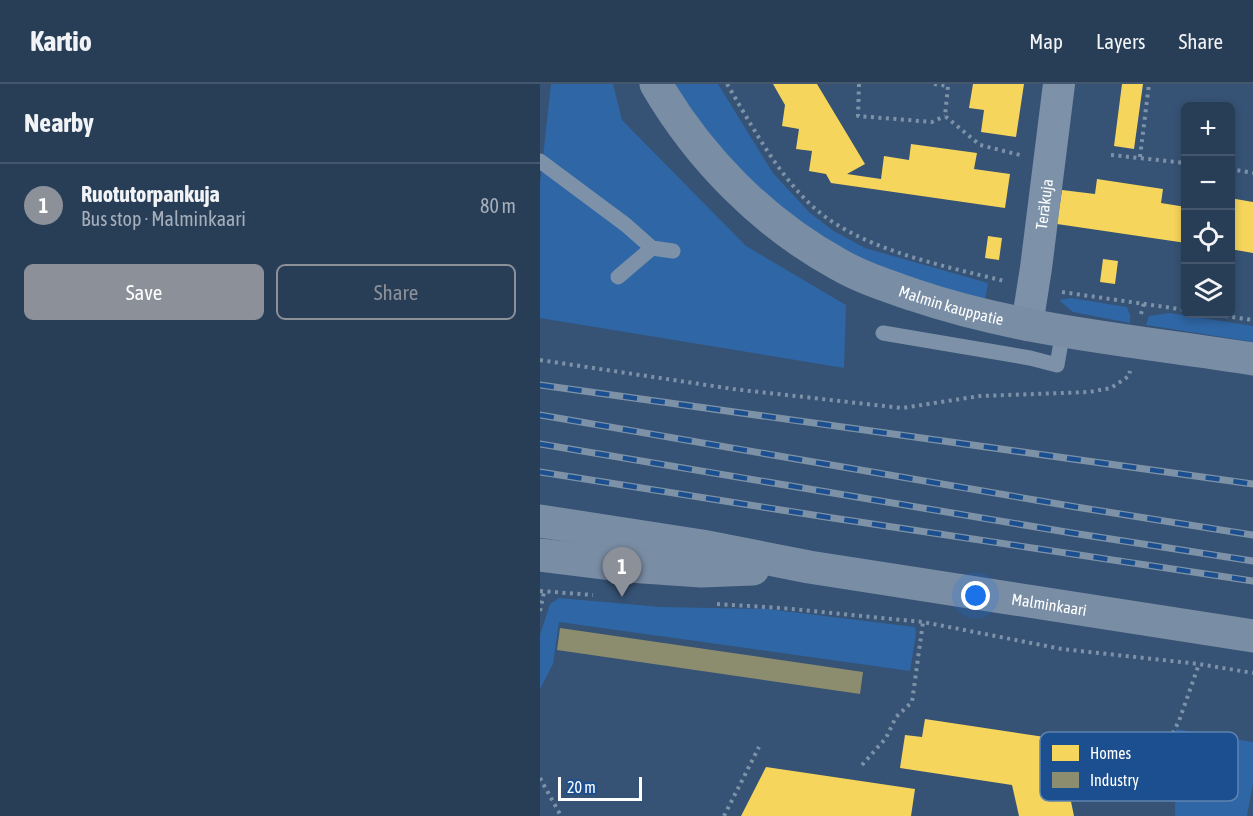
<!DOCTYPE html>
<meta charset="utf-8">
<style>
body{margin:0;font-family:"Asap Condensed",sans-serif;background:#344961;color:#f1f3f6}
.controls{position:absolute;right:18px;top:18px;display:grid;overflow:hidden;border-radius:9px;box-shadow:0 3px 9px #0003}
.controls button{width:54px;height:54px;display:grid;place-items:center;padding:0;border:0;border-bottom:2px solid #44576d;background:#283e57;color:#f1f3f6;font:30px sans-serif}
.scale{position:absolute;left:18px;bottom:15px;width:84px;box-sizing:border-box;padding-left:6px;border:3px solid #fff;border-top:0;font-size:16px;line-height:21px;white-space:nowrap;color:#fff;-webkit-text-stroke:4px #1b4f8f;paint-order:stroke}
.you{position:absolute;left:436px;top:512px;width:21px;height:21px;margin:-15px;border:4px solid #fff;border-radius:50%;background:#1a73e8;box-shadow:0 0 0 9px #1a73e833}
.badge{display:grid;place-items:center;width:39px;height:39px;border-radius:50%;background:#8c9099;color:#fff;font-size:20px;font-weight:700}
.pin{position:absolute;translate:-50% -50px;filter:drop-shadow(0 2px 3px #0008)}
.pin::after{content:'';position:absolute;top:32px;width:21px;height:18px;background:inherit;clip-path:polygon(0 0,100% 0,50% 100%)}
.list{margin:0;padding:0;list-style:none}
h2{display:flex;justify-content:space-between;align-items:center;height:78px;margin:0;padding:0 24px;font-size:26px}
h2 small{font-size:20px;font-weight:400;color:#a5aeba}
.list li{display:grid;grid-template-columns:39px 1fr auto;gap:18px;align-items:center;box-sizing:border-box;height:84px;padding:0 24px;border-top:2px solid #44576d}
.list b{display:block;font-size:22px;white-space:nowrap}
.list p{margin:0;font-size:20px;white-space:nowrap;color:#a5aeba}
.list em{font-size:20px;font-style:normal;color:#a5aeba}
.actions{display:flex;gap:12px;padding:18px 24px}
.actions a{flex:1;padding:14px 0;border:2px solid #8c9099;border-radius:9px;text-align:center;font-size:21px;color:#8c9099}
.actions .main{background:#8c9099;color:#fff}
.icon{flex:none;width:33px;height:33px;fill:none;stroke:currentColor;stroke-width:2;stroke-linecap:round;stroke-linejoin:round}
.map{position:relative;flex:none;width:713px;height:732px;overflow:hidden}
header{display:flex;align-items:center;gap:36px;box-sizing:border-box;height:84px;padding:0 30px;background:#283e57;border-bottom:2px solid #44576d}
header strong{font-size:28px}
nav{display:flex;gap:33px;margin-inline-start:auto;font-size:21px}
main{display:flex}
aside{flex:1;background:#283e57}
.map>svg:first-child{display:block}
</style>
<header>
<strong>Kartio</strong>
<nav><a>Map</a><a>Layers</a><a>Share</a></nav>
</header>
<main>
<aside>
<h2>Nearby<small></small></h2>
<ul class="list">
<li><span class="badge">1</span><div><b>Ruotutorpankuja</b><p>Bus stop · Malminkaari</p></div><em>80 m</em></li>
</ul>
<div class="actions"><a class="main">Save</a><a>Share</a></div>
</aside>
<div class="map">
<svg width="713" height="732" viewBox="0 0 713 732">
<rect width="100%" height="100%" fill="#365274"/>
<!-- green -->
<path fill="#2f66a5" d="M11,0H73L82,36L206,162L306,221L304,284L0,234V100Z
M134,0H178L233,89L269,128L292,146L325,164L448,199L445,216C403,204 359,194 319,174C273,151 216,106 183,67C165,46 150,23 134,0Z
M531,214L587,223L590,231V239L533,228L519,216Z
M629,229L713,242V258L606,241L609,232Z
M19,514L121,523L227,525L375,543L376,550L370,587L19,538L13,580L0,605V551L10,520Z
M636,645L713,658V700L707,732H635Z"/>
<!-- homes -->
<path fill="#f6d55c" d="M233,0H277L325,80L307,90L341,95L344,72L369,76L371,60L437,69L434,85L470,90L465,124L291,99L286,90L269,87L272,67L256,65L259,45L242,42L245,21Z
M433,0H484L476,53L441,48L444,26L429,24Z
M582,0H603L594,65L574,62Z
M557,95L623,105L621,119L646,123V159L517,140L522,106L555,110Z
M690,114L713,118V169L690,165Z
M448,152L462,154L459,176L445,174Z
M563,175L578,177L575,200L560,198Z
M385,635L518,655L534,732H479L472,701L360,684L365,651L382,653Z
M226,683L375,705L371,732H201Z"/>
<!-- industry -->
<path fill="#8c8c6e" d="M20,544L323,588L320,610L17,566Z"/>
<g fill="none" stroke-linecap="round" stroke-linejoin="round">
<!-- path -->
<path stroke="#7d92a8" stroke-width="4" stroke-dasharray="3 4.5" stroke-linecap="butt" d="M187,0C211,40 234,84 267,117C314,165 401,181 464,197
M319,0L318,32L392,38L405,32
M394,0L408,2L405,32L440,61L480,71
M571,71L646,79
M600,73L609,0
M690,85L713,89
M522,208L646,226
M601,230L604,219
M670,230L713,236
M0,276L193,305L362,324L440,312L549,308L571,304L589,292L590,287
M0,507L53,511
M177,520L241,524L383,538L522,565L659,580L713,589
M0,527L4,508
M619,676L639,637L659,580
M322,681L346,654L356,633L372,618L383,538
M0,694L21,732
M184,732L219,663"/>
<!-- service -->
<path stroke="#7d92a8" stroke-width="15" d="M0,77L86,141L112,164L133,167
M78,193L112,164
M343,249L490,274L517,281L523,247"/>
<!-- minor -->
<path stroke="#7d92a8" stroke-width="32" id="s1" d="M487,241L496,184L519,0"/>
<!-- secondary -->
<g stroke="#798da4" stroke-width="33">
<path id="s2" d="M116,0C159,74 223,139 298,180C322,194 348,202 374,211C483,248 600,257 713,275"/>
<path id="s3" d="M0,437L162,462L269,483L713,552"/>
<path d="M0,471L89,482L161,487L213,485"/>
</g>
<!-- rail casing -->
<g stroke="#7e92a7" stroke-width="7">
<path id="rail" d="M0,301L713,400
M0,331L536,423L713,451
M0,360L532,449L713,477
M0,388L286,433L713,497"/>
</g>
<!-- rail -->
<use href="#rail" stroke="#1b4f8f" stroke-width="4.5" stroke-dasharray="14" stroke-linecap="butt"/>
</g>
<g text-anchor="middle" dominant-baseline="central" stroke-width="6" stroke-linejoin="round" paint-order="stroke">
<!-- street labels -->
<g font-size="16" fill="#fff" stroke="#1b4f8f">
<text stroke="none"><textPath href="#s1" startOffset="122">Teräkuja</textPath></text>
<text stroke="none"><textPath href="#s2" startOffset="380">Malmin kauppatie</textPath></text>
<text stroke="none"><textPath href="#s3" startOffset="516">Malminkaari</textPath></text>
</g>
</g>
<!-- legend -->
<rect x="500" y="648" width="198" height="69" rx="9" fill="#1b4f8f" stroke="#5f84b1" stroke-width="1.5"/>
<rect x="512" y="661" width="27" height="16" fill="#f6d55c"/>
<rect x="512" y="688" width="27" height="16" fill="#8c8c6e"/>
<g font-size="16" fill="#fff">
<text x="550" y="675">Homes</text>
<text x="550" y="702">Industry</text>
</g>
</svg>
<div class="controls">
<button>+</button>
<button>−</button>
<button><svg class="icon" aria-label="locate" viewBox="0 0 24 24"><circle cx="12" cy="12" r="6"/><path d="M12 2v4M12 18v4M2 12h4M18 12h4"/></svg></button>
<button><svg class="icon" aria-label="layers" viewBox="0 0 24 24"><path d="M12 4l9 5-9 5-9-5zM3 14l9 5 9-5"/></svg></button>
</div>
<div class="scale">20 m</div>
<div class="you"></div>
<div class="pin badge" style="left:82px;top:513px">1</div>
</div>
</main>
